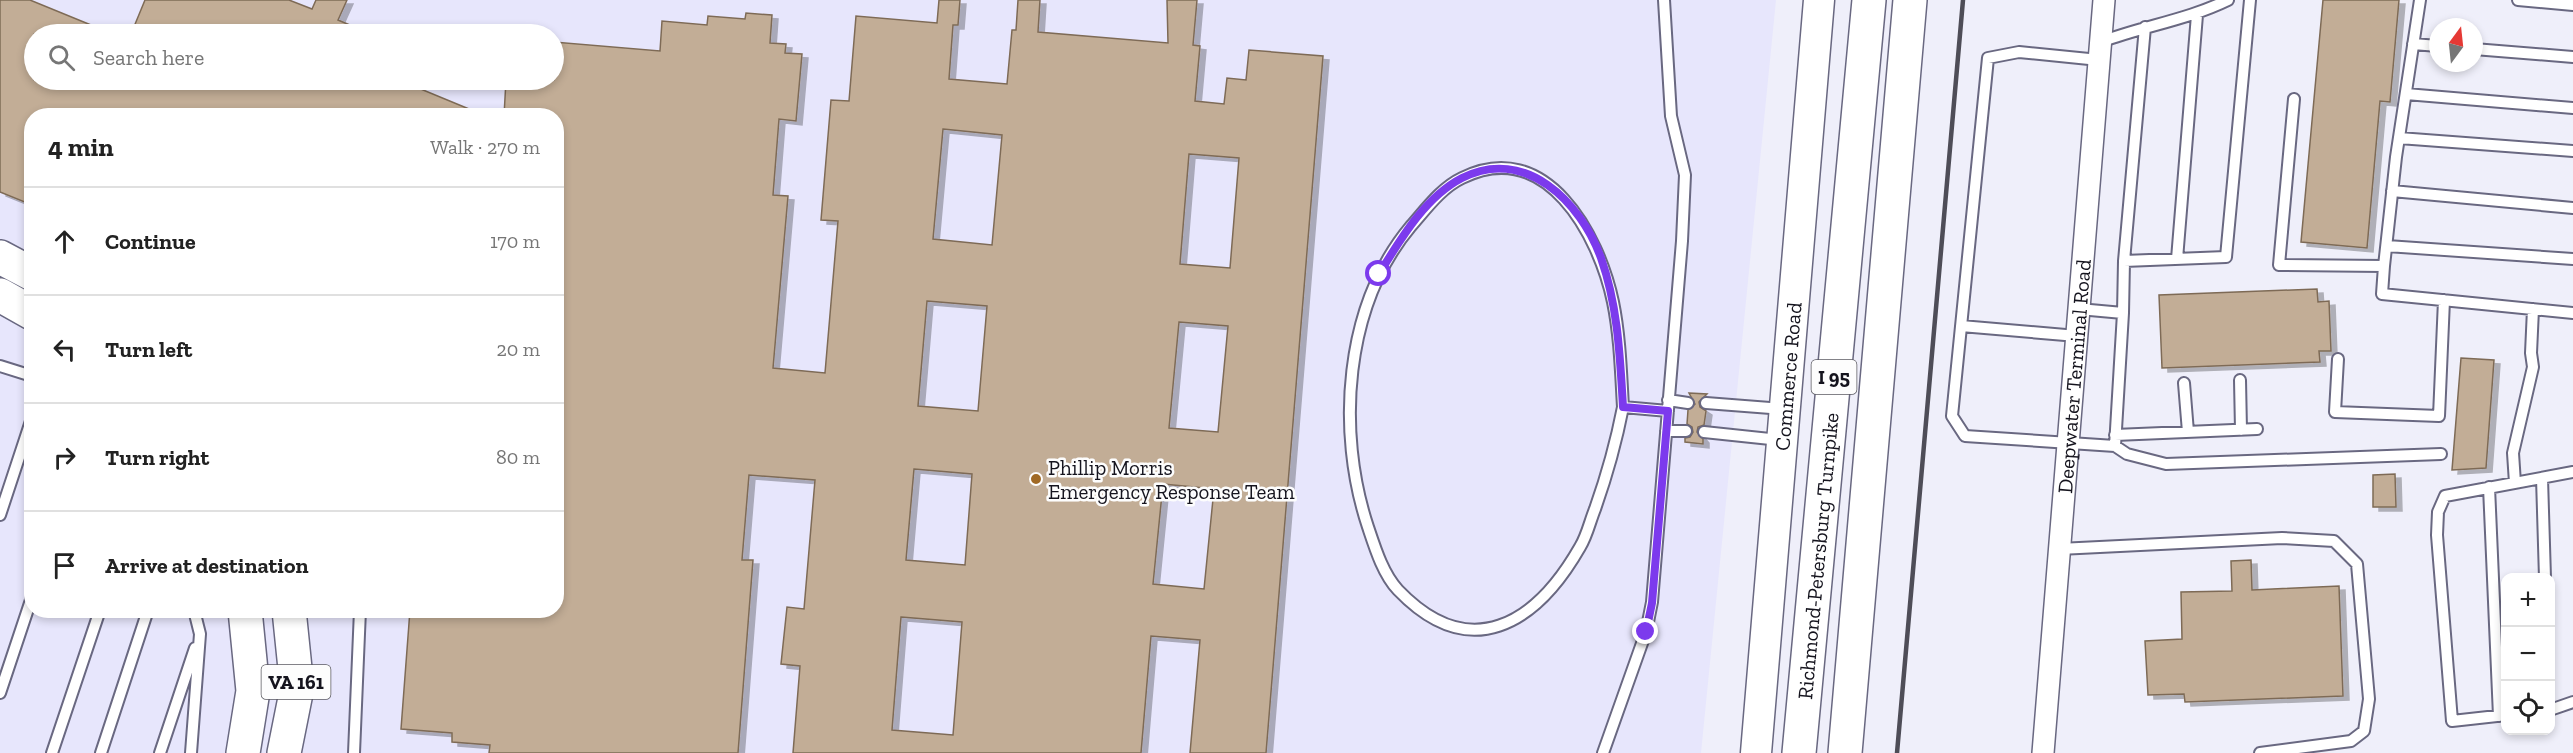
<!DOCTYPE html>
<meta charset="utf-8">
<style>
body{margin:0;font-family:"Zilla Slab",serif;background:#f2f2f2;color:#222}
.controls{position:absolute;right:18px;bottom:18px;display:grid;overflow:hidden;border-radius:12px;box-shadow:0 3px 9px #0003}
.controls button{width:54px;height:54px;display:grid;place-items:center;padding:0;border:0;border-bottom:2px solid #e0e0e0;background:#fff;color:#222;font:30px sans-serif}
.compass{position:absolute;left:2429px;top:18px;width:54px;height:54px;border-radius:50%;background:#fff;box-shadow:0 3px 9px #0003;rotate:15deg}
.stop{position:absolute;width:18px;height:18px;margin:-14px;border:4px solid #7c3aed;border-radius:50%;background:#fff}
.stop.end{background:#7c3aed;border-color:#fff;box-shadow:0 2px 6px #0008}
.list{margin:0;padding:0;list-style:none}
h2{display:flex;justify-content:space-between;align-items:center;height:78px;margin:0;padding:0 24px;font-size:26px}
h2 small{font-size:20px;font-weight:400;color:#767676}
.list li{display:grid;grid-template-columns:39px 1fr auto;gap:18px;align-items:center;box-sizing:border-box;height:108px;padding:0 24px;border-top:2px solid #e0e0e0}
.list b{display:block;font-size:22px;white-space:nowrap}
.list em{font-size:20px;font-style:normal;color:#767676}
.icon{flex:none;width:33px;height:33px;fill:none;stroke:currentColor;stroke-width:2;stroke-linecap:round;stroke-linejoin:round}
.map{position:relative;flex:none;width:2573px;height:753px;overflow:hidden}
.search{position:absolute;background:#fff;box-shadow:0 3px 9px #0003;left:24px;top:24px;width:540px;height:66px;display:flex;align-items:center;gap:15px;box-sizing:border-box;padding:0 21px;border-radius:33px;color:#767676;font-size:22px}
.panel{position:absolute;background:#fff;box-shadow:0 3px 9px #0003;left:24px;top:108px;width:540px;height:510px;border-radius:24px}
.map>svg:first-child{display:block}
</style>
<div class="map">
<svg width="2573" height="753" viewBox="0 0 2573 753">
<defs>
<filter id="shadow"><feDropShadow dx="6" dy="4" stdDeviation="0" flood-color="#0004"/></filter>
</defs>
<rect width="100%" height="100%" fill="#efeffa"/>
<!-- built -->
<path fill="#e7e6fc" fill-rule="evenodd" d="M0,0H1776L1701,753H0ZM34,34H554V80H34ZM32,116H556V610H32Z"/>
<!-- building -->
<path fill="#c2ad96" stroke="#7e6b56" stroke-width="1.5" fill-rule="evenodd" filter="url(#shadow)" d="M0,0H30L113,34H34V80H399L486,116H32V205L0,192Z
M145,0H289L312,9L316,0H347L338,20L371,34H131Z
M939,0H960L958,25H953L949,79L1007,84L1012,30H1016L1018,0H1040L1038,32L1168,43L1167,0H1197L1193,45L1200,46L1195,101L1224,104L1227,78L1246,80L1249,50L1323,56L1266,753H1190L1200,640L1151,636L1141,753H793L800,666L781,664L787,607L804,609L815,480L749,475L742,560H753L738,753H489L490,745L452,742V733L401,729L410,610H556V116H504L506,80H554V42L660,51L662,21L707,25L708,16L745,19L746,13L772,15L770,43L786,44L785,53L802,54L796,121L779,119L773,195L788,196L773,368L825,373L838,221L821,220L831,100L849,101L856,16L937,23ZM943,129L1002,135L992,245L933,239ZM1189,154L1239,158L1230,268L1180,264ZM927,301L987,306L978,411L918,406ZM1179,322L1228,326L1218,432L1169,428ZM914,469L972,474L965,565L906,560ZM1163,484L1214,489L1204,589L1153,584ZM901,617L962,622L953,735L892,730Z
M2323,0H2399L2390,102L2380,101L2367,248L2301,242Z
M2317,289L2318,302L2329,301L2331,351H2319L2320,362L2162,368L2159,295Z
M2461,358L2494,360L2486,468L2452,470Z
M1689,393L1707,394L1699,402L1700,407L1706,411L1704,425L1698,427L1697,432L1703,439V444L1685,442V438L1690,437L1693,432L1692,427L1687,424L1688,410L1695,404Z
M2395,474L2396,507H2373V475Z
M2251,560L2252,590L2339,586L2343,696L2185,702L2184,694L2148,695L2145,641L2182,639L2181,592L2232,591L2231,561Z"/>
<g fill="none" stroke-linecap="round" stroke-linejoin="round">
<!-- service casing -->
<g stroke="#696881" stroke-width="14">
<path id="service" d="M2518,0L2573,5
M2101,42C2143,26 2187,20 2228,0
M2413,44L2438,46
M2474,49L2573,57
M2099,60L2019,52L1988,58L1952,416L1965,436L2115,446
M2406,94L2573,108
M2294,99L2279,265L2384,266L2396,157L2420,0
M2399,138L2573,151
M2392,191L2573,208
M2387,246L2573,259
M2177,259L2197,15
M2124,261L2145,27
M2384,266L2382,294L2573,313
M2079,309L2123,313L2115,446L2127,454L2166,464L2441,454
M2123,313L2124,261L2226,257L2250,0
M1961,326L2077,336
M2338,359L2335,412L2439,416L2444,300
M0,366L32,376
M2240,380L2241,430
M2184,383L2188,432
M1668,400L1688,403
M1706,403L1783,409
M1623,407C1616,443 1607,475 1595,509C1590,521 1587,536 1580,547C1536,624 1470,665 1398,590C1383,574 1375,548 1368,527C1336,431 1344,306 1411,226C1426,209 1441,188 1462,178C1546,136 1599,235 1613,302C1620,336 1621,373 1623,407L1668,411
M1666,431H1686
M1704,432L1780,440
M2115,435L2257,429
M2542,478L2545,578
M2515,483L2513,453L2533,367L2531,353L2533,309
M2489,487L2499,716
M0,515L32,418
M2059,549L2282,538L2334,541L2357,564L2369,699L2364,731L2351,741L2260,753
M0,693L32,597
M2550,710L2573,702
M2506,715L2452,721L2437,535L2438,512L2445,496L2573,472
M52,753L100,610
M101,753L148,610
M160,753L195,648
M191,753L200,634L194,610
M354,753L360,610
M1603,753L1646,632L1652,602L1682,241L1685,175L1671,116L1664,0"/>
</g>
<!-- minor casing -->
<g stroke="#696881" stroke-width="24">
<g id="minor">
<path id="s1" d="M2043,753L2104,0"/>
</g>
</g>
<!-- secondary casing -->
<g stroke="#696881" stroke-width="33">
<g id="secondary">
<path id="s2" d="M1756,753L1819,0"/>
</g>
</g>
<!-- primary casing -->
<g stroke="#696881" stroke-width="36">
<path id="primary" d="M0,257L32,274
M0,295L32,313
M243,753L253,691L245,610
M284,753L297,688L289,610"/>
</g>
<!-- motorway casing -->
<g stroke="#696881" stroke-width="36">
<g id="motorway">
<path id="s3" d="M1799,753L1869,0"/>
<path d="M1845,753L1910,0"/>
</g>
</g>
<!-- service -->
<use href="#service" stroke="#fff" stroke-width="10"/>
<!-- minor -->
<use href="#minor" stroke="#fff" stroke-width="21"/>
<!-- secondary -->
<use href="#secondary" stroke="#fff" stroke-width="30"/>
<!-- primary -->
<use href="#primary" stroke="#fff" stroke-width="33"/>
<!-- motorway -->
<use href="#motorway" stroke="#fff" stroke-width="33"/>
<!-- rail -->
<path stroke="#4e4d57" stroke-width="4.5" d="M1897,753L1963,0"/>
</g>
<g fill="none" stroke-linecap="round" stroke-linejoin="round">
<!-- route -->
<path stroke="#7c3aed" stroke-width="8" d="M1379,274C1400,240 1425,197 1462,178C1525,146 1581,202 1601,258C1618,306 1620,357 1623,407L1668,411L1652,603L1646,632"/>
</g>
<!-- markers -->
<circle fill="#a06925" stroke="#fdfdfd" stroke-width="2" cx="1036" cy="479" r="6"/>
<g text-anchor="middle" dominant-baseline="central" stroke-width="5" stroke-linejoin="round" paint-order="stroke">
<!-- shield labels -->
<g fill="#fdfdfd" stroke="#5b5a61" stroke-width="1.5">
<rect x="1811.5" y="360" width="45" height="34" rx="4.5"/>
<rect x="261.5" y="665" width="69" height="34" rx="4.5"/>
</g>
<g font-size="20" font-weight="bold" fill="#15141e">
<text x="1834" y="377">I 95</text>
<text x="296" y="682">VA 161</text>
</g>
<!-- street labels -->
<g font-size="21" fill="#15141e" stroke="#fdfdfd">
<text stroke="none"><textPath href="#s2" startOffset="378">Commerce Road</textPath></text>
<text stroke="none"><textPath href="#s1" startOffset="378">Deepwater Terminal Road</textPath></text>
<text stroke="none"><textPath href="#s3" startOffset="198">Richmond-Petersburg Turnpike</textPath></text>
</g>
<!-- poi labels -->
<g font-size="21" fill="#15141e" stroke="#fdfdfd" text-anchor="start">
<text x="1048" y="467">Phillip Morris<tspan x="1048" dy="24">Emergency Response Team</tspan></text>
</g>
</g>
</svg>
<div class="controls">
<button>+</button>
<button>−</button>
<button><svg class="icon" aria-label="locate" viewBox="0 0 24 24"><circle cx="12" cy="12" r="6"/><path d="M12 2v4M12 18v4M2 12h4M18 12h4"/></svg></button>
</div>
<svg class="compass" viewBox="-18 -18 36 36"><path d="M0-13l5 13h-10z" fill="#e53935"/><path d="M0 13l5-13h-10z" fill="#767676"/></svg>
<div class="stop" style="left:1379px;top:274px"></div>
<div class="stop end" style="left:1646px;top:632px"></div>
<div class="search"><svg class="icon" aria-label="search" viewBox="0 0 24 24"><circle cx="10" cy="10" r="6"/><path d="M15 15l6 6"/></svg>Search here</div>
<section class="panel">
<h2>4 min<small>Walk · 270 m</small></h2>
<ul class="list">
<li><svg class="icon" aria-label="ahead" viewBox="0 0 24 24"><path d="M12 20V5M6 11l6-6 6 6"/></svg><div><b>Continue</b></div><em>170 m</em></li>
<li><svg class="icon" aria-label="left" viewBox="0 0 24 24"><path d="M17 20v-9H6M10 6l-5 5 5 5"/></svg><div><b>Turn left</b></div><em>20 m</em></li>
<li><svg class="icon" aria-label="right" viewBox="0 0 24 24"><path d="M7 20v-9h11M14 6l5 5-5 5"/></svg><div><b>Turn right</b></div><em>80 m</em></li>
<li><svg class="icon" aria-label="arrive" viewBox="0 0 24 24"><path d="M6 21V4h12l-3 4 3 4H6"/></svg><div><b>Arrive at destination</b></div></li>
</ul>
</section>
</div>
